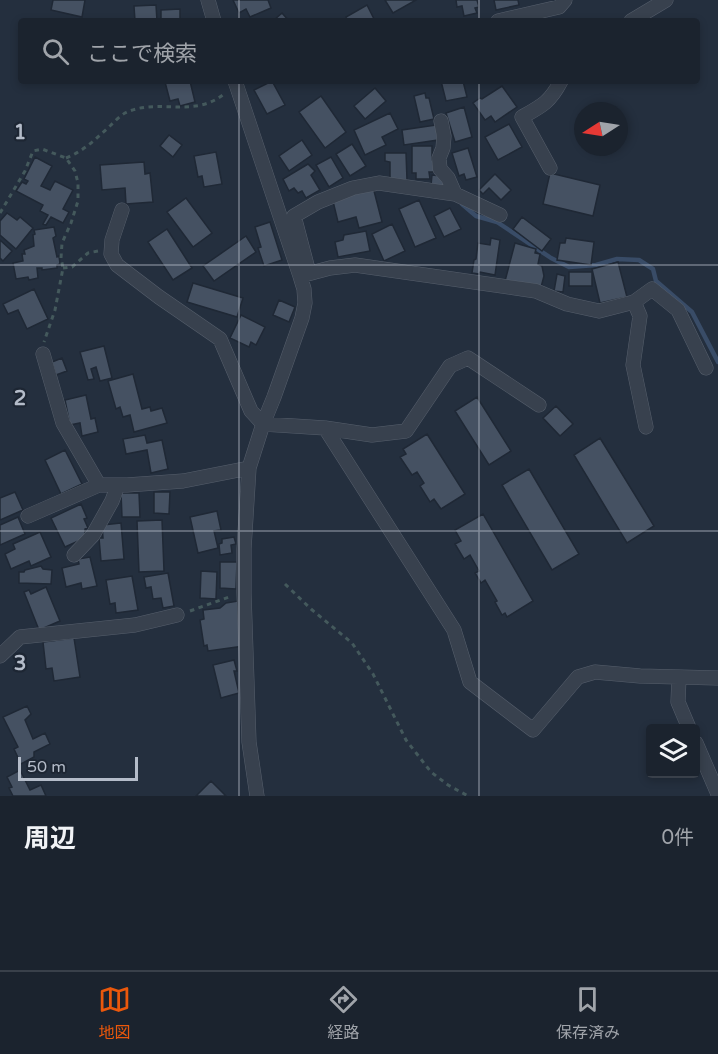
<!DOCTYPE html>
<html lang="ja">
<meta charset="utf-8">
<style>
body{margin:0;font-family:"Varela Round","Noto Sans JP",sans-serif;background:#242b36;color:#f1f3f6}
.controls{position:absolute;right:18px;bottom:18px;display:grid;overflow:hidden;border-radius:6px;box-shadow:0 3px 9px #0003}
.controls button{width:54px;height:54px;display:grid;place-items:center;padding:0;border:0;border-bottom:2px solid #39404a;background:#1b232e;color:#f1f3f6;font:30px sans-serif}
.compass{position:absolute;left:574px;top:102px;width:54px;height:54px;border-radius:50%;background:#1b232e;box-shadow:0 3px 9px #0003;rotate:258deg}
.scale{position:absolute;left:18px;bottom:15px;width:120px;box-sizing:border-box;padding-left:6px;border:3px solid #b4bcc9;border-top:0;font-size:16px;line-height:21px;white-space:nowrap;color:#b4bcc9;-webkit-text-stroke:4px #1d2633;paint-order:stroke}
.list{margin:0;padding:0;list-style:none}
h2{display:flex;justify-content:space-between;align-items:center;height:78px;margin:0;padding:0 24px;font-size:26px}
h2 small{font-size:20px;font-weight:400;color:#a0a4aa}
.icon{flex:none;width:33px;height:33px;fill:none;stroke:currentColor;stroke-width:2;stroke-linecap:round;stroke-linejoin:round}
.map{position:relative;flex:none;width:718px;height:796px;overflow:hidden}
.search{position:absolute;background:#1b232e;box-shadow:0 3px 9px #0003;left:18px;right:18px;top:18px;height:66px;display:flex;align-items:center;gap:15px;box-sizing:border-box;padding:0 21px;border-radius:6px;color:#a0a4aa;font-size:22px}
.sheet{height:174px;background:#1b232e}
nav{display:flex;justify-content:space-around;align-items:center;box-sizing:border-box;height:84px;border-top:2px solid #39404a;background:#1b232e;font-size:16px;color:#a0a4aa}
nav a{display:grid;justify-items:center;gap:3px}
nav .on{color:#ea580c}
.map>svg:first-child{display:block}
</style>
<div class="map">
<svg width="718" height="796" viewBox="0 0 718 796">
<rect width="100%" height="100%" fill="#242f3e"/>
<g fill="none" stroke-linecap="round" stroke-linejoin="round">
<!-- stream -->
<path stroke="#394c67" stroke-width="4.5" d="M462,204L476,216L497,222L551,258L569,267L596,265L617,259L639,260L653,269L656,281L692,312L718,362"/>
</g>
<!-- building -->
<path fill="#455162" stroke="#1f2835" stroke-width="1.5" d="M53,0H85L82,17L51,10Z
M233,0H268L271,8L250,17L246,9L239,13Z
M385,0H416L393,13Z
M456,0H477L479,7L475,8L477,13L464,16L462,6L457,7Z
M494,0H518L519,5L496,10Z
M156,5L157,21H135L134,6Z
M367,5L375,21H348L346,17Z
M180,9V21H161V10Z
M282,13L289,21H273Z
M171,81H190L195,102L180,106L178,99L170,101L165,82Z
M272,81L285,105L267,114L254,90Z
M441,81H463L467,97L446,101Z
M502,86L517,107L495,122L491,116L485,120L473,103L480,98L482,99Z
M375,88L386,101L365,119L354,106Z
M425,93L426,98H429L434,119L420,122L414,96Z
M321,96L346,132L325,148L299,112Z
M464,107L472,137L455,142L446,113Z
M390,113L398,129L382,137L386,145L365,155L354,130Z
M509,124L522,147L498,160L485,137Z
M436,125L438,140L404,145L402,130Z
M169,135L182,145L173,157L160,146Z
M302,140L312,155L289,171L279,156Z
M352,144L366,166L350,176L336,154Z
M412,146H432V159L436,172H429L430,179H416V173H412Z
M468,148L477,177L466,180L464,174L459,176L452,153Z
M216,152L222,184L204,187L202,176L198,177L194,156Z
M385,153H406L407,180L390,181V162L385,161Z
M35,157L52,166L41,186L50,190L55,181L73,190L63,209L69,212L63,223L51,217L46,225L43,224L48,215L40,211L43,205L16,191L22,182L26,184L28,181L24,179Z
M331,157L343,178L329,187L316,165Z
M144,162L145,174L150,173L153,202L126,204L125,188L102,190L100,165Z
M308,164L315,171L311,175L320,190L306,198L302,191L298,193L294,188L289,191L283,179Z
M550,173L600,185L593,216L543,204Z
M495,174L511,190L501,200L489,188L483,194L479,190Z
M432,175L441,176L446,187L431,185Z
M373,187L382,222L359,228L356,217L338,222L332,197Z
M186,198L212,233L193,247L167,212Z
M419,200L436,238L415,247L399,209Z
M450,208L461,229L444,237L434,216Z
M7,213L17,220L20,217L33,228L16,249L0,235V221Z
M522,217L551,239L542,251L513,229Z
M270,222L282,260L264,266L258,248L261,247L255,227Z
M392,224L405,251L384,261L372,234Z
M54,227L56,236L53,238L57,257L59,256L60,264L57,265V268L42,270V268H37L38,278L29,280L28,277L16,279L13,263L23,261L22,254H25L24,250L34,246L33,235L35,234L34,230Z
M167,229L192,268L173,280L148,242Z
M366,231L370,251L338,257L335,242L343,240L344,235Z
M246,236L256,252L214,281L203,266Z
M491,238L500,240L495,275L480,272L479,274L472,273L474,260L476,259L478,243L490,245Z
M566,238L594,242L591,265L557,260L560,243H565Z
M0,240L12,251L3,261L0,258Z
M515,243L536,249L535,253L540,254L538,264L542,266L544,276L540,291L505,281Z
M618,262L627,297L600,303L592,269Z
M569,272H592V286H569Z
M557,274L565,276L563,292L554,291Z
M193,283L243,298L237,317L187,302Z
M34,289L48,319L27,329L18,310L8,314L3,304Z
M279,300L295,307L289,322L273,315Z
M241,315L265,327L256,345L251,342L249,347L230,338Z
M104,346L112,378L100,381L96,367L91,369L94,379L88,380L80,352Z
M62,358L67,371L56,375L52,362Z
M133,374L142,409L150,407L151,411L162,408L167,423L134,432L130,415L123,417L120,407L116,409L108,381Z
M86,395L91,419L95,418L98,432L82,436L80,423L70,425L65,400Z
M477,397L511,451L489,465L455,411Z
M556,406L573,424L560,436L543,418Z
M427,434L465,494L441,509L434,499L430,502L420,486L424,483L417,472L412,475L400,457L406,454L403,449Z
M145,435L147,443L162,440L168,469L151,473L147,450L126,454L123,439Z
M600,438L654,526L627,543L574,455Z
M65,450L82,484L61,494L45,460Z
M529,469L579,554L552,570L502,485Z
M15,492L23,510L0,520V498Z
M154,492H170L169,514L154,513Z
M121,493H139L140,517H122Z
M81,504L87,518L84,519L88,528L85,529V538L65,547L51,518Z
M217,511L221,530L214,531L218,548L198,553L190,517Z
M483,514L533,601L507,617L505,613L502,615L495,602L497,601L485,580L481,583L475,573L479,571L470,555L464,559L455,544L461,541L455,530Z
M18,517L25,534L0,545V525Z
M162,520L164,571L139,572L137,521Z
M121,523L124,559L101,561L99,538H103L102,525Z
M40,532L51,557L31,566L29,561L11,569L5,554L15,549L13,544Z
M234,537L236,544L231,545L232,553L220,555L219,544L222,543V539Z
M90,557L97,586L82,589L81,583L66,587L62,568L79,564L78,559Z
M220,562H237L236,589L220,588Z
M41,566L43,569L52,570L51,584L19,583V572H24L25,570Z
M201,571L217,572L216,599L200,598Z
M168,573L174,606L163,608L161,598L153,599L151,587L146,588L144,577Z
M132,576L138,610L116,613L115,603L110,604L106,580Z
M46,587L60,621L39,630L24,592L29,590L31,594Z
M238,601L244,646L208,651L207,645L204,646L200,620L204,619L203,610L220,608L226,603Z
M74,638L80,677L54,681L52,668L46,669L43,642Z
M234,660L237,671H234L239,693L221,698L213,665Z
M27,706L31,714L25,720L33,739L45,733L50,744L34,752V757L21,764L14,749L18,747L3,717Z
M20,770L30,790L41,785L46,796H13L9,788L12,787L7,777Z
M211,781L226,796H196Z"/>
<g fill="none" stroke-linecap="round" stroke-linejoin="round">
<!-- street casing -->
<g stroke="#565f6c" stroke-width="15">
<path id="street" d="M208,0L214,21
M498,21L559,7L565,0
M631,21L666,0
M235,81L300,276L304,289L305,303L302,318L274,397L263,424L249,468L244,549V593L249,742L257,796
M441,121L444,136L443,148L439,158L440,169L448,178L455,194
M550,168L522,117C542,106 550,102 561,81
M122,210L112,240L111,254L117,265L159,297L220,339L251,411L263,424L325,428L372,435L406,431L450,366L468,358L539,405
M309,273L294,216L318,202L353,188L379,183L455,194L500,215
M300,276L330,268L355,265L536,291L567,304L599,311L634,302L652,289L678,310L706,368
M634,302L640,316L633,365L646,427
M43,354L63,423L99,485
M325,428L454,630L470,682L533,730L578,677L595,672L640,676L679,677L678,702L689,728
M28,516L99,485H127L183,481L249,468
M74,555L93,535L112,501L118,485
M0,656L20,637L135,625L177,615
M679,677L718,678
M696,743L718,794"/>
</g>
<!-- path -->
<path stroke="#44595c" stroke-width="3" stroke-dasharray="4.5 4.5" stroke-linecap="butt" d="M66,158C84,151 97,138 111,125C115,121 120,116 125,113C158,97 193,119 224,94
M0,213L25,171L33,151L42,149L66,158L75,171L78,183V201L71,223L62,243L61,258L63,268L55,310L44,342
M63,268L72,267L88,253L98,251
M285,584L311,609L352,643L373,674L406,740L431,772L448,785L468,796
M190,611L229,597"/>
<!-- street -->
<use href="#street" stroke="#38414e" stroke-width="14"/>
</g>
<!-- grid -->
<path fill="none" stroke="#b4bcc9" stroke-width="1.5" stroke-opacity="0.55" d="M239,0V21M479,0V21M239,81V796M479,81V796M0,265H718M0,531H718"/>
<g font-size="20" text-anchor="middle" font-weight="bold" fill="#b4bcc9" stroke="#1d2633" stroke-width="4.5" stroke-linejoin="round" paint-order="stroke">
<text x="20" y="139">1</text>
<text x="20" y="405">2</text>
<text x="20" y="670">3</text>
</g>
</svg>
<div class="controls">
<button><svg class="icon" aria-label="layers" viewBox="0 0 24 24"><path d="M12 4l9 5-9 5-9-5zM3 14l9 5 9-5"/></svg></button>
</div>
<svg class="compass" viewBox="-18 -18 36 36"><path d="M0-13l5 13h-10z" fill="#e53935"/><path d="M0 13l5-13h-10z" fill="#a0a4aa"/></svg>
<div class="scale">50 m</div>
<div class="search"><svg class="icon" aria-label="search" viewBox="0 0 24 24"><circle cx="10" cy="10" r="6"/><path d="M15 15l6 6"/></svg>ここで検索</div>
</div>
<section class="sheet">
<h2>周辺<small>0件</small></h2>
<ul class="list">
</ul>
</section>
<nav>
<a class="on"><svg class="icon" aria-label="map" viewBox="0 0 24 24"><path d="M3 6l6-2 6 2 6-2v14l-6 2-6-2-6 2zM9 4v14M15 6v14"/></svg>地図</a>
<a><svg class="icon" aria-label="directions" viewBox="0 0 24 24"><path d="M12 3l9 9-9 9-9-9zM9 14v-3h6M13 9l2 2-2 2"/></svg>経路</a>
<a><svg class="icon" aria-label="saved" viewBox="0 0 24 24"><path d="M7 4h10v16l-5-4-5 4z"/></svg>保存済み</a>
</nav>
